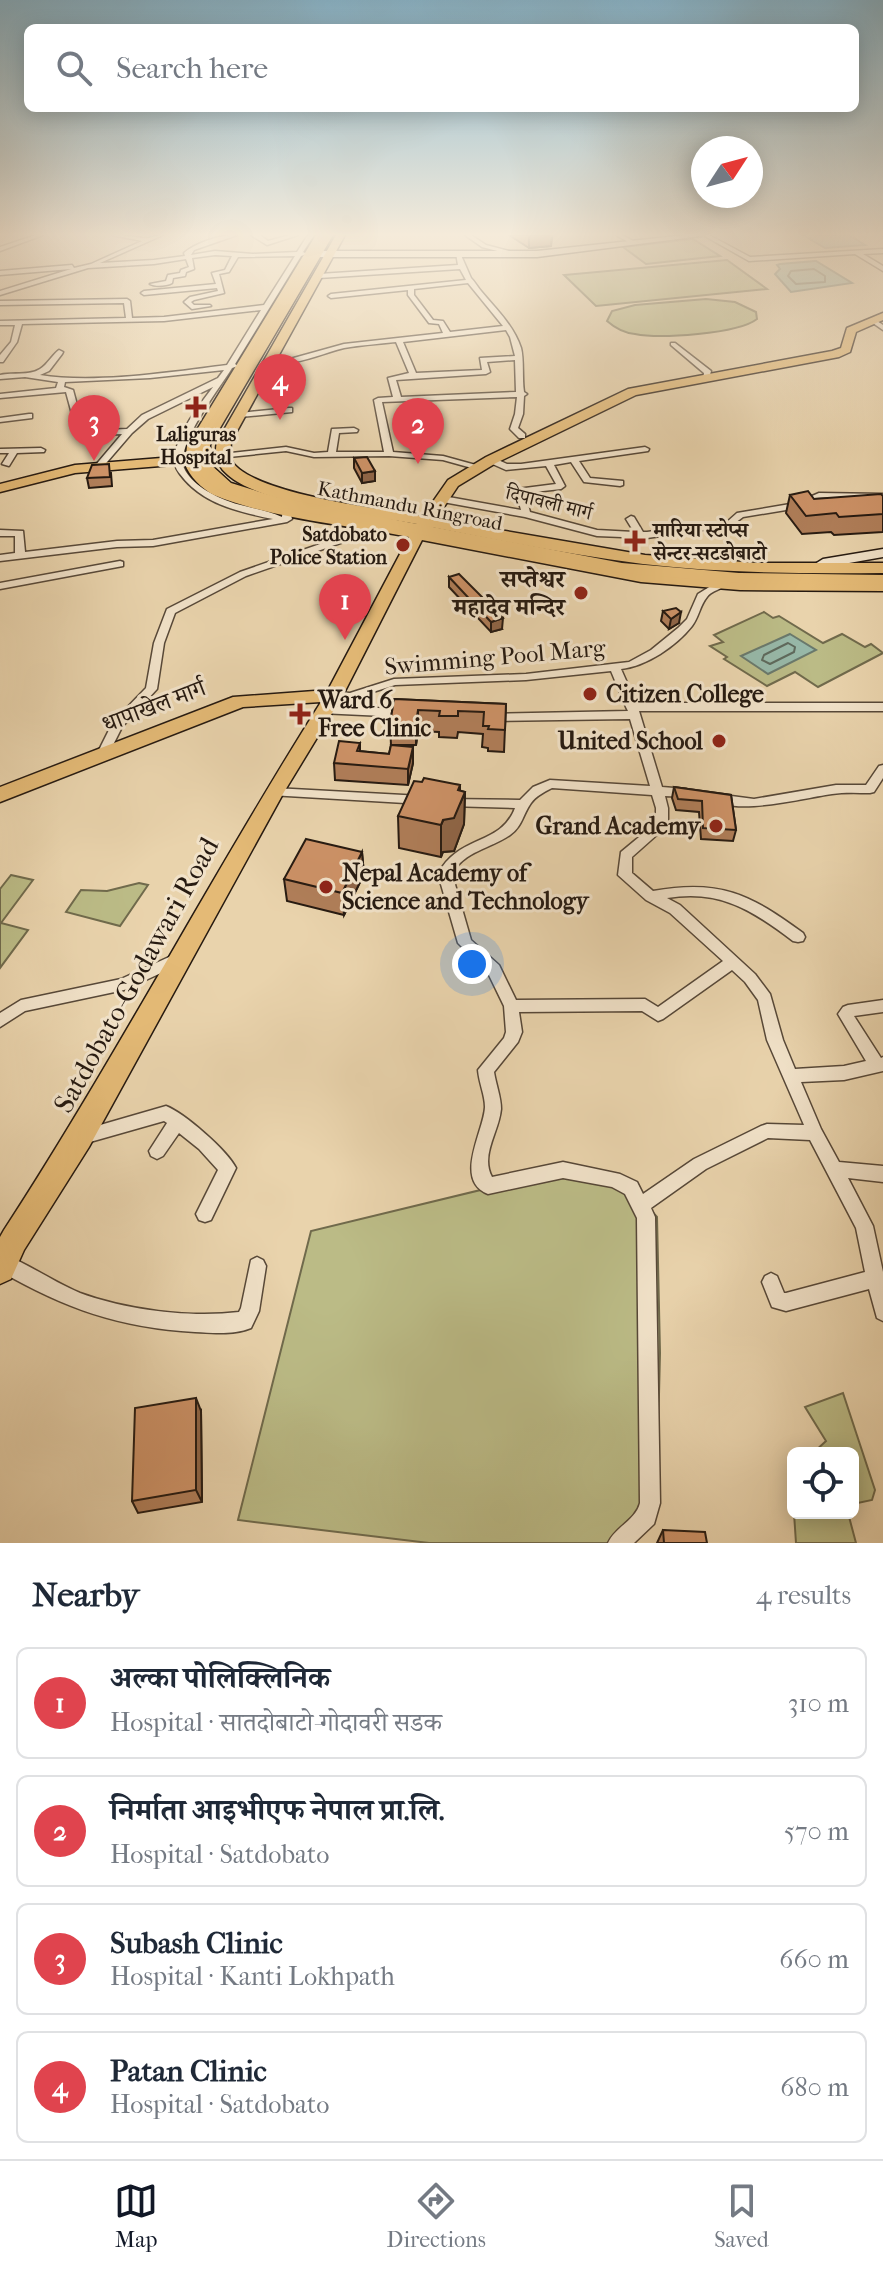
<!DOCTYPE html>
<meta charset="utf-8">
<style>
body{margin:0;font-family:"IM FELL French Canon","Noto Serif Devanagari",serif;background:#f2f2f3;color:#1f2937}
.controls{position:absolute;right:24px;bottom:24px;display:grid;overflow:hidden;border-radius:12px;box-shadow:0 4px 20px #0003}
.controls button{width:72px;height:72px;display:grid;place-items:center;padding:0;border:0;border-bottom:2px solid #e0e1e3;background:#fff;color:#1f2937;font:40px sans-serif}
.compass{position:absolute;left:691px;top:136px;width:72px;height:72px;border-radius:50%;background:#fff;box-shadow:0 4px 20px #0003;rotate:54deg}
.you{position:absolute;left:472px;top:964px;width:28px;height:28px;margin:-20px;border:6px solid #fff;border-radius:50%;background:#1a73e8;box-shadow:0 0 0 12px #1a73e833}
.badge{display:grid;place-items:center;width:52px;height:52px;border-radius:50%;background:#111827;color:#fff;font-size:26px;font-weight:700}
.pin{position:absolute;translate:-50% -66px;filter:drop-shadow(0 2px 4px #0008)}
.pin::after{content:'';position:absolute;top:42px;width:28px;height:24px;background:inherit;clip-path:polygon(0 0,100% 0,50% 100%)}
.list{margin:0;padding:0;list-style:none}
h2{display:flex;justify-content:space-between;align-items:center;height:104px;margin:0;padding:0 32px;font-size:34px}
h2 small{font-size:26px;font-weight:400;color:#747a83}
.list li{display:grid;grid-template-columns:52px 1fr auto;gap:24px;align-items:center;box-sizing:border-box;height:112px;margin:0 16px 16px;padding:0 16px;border:2px solid #e0e1e3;border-radius:12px}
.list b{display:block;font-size:30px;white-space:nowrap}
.list p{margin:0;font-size:26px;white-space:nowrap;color:#747a83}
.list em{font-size:26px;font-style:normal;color:#747a83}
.icon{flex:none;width:44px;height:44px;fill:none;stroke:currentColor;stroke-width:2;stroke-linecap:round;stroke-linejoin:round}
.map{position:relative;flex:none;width:883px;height:1543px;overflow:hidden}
.search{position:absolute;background:#fff;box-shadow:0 4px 20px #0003;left:24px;right:24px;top:24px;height:88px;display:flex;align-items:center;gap:20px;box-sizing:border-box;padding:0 28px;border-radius:12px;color:#747a83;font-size:30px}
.sheet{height:616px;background:#fff}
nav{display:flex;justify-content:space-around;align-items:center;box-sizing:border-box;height:112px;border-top:2px solid #e0e1e3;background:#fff;font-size:22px;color:#747a83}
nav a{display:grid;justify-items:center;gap:4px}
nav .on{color:#111827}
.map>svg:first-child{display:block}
</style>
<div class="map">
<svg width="883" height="1543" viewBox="0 0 883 1543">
<rect width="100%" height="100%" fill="#e9d3ac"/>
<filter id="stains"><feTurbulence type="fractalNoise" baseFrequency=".0025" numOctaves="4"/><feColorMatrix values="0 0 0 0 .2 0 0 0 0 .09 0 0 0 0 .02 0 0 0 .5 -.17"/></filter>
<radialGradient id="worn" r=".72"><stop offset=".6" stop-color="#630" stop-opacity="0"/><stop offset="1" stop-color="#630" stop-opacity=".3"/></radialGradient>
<!-- green -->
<path fill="#bbbb86" stroke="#706a4c" stroke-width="2" d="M693,239L720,256L646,264L623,247Z
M727,260L767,289L596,306L564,275Z
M706,299L735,302L756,312L757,319C738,334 659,339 635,334C624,333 615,328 607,321L612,311L635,305Z
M764,612L773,618L779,616L823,643L842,634L865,647L871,644L883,653L818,687L795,672L767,686L724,659L727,657L710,646L723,642L714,635Z
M11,875L33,880L1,923L28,930L0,968V889Z
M139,883L148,885L120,926L66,912L81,890L107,891Z
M559,1171L631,1188L657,1217L660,1353L656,1517L630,1543H429L238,1520L311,1231Z
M843,1393L875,1490L872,1500L853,1504V1453H813L826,1441L805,1407Z
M794,1513H848L856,1543H796Z"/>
<!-- water -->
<path fill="#97b8a8" stroke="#6a796c" stroke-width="2" d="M803,235H849L865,245L825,248Z
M815,261H816L852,283L791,292L775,274L780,269L777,265L780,264Z
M790,634L816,650L768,674L741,656Z"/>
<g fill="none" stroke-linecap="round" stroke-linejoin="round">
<!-- shore -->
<path stroke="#5e695c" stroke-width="2" d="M814,269L825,276V282L796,284L788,276L791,271Z
M788,643L795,647L794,652L770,664L762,660L764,655Z"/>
<!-- street casing -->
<g stroke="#574838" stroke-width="3">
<path id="street" d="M36,235H43L0,251V247Z
M112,235C123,234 139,239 149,238C153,237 158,235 163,235L100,263L154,260L185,256L184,253C195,243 222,234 237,235L194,250L191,255L215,251L253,254L297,252L308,235H314L303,252L307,254L301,256L235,364L238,366L232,368C219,389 175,445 184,468C191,484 214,496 228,501C246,508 266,509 282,517L283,507H289L292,519L287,522L153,546L117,547L0,561V555L15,553V536H0V530L23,531L25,552L117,541L153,540L273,519C239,512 202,504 180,474C177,470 176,469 175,464C172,439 199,406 213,387L148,419L132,433L101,469L98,470L94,467L122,434L78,436L66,392L0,398V394L56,388L58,382L25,377L0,379V375C13,372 29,376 40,369C48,364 52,355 59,350L63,352L62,354L49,371L40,375C94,384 172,372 227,365L261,310L164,321L22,324L17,342L3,362H0V355L11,342L15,325H0V321L126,318L124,303L0,305V301L127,299L130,301L132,318L164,317L264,305L295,256L238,257L229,272L219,274L224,293L194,300L191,302L194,305H210L211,306L192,309L184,302L190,297L218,291L217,288L144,295L141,293L144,291L216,284L212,273L225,270L232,256L215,255L192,258L194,269L186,272L185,276L173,278L172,283C167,286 155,287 150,284L166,281L168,275L180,273L181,270L189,267L186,259L154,264L88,268L0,295V291L71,269L0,275V271L72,265L74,268L91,264L142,241ZM224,370L218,378L142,415L127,429L84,431L73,390L64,387L65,382L150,378Z
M251,235H260L268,241L290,235H298L267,245Z
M465,235H471L486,245L520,254L517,256L482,247Z
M616,235H622L635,242L630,243Z
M703,235H709L750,257L883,249V253L863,254L883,266V271L855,254L749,261Z
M456,253H460L471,278C475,282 477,286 481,291C496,309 514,326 521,348C524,359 522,379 524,392L527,394L524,396L523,414L518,428L525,434V438H519L510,429L515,414L517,397L382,402L393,452L443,456L483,467L479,470L443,460L389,456L314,457L286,451L219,458V454H222L286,447L314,453L328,452L332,429L354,428L358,430L357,432L339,433L336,452H384L374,400L378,398L393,397L388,378L409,373L396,342C379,344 361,345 344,348C321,353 293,369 269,360L273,358L290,359L344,344L443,333L439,324L429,323L408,295V290L331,298L328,296L331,294L466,280L460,269L319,278L316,276L319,274L458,265ZM468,283L503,326L450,332L443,321L433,320L414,295V289ZM506,330L510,337L515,356L480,358L482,370L416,373L403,342ZM515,360L516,392L401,397L396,380L486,374L490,372L487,362Z
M870,319H874L883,325V330L870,321Z
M671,343H675L711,371L709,379H703L704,373L671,345Z
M289,408H292V412L240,417L236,415L240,413Z
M29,414H32V418L0,422V418Z
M645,447L649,449L648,451L579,461L590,478L623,481V485L620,486L584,482L571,462L554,465L565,486L561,489L525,493L530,512L597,530L634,532L626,519L631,516L634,517L643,532H647L728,521L737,513L796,503L819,493L883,494V500L820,499L798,508L743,517L731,526L647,538L597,536L525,517L443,502L439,499L443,496L521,510L516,491L517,489L556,484L546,466L506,470L488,462V458H494L507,464H521Z
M41,448L45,450L44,452L17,453L9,466L2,464L9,453H0V449Z
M366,522L369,523V527L352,539L246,576L175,613L164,643L157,689L122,727L107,757H99L97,754L113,722L146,688L154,643L167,609L240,572L346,535Z
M120,561L123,562V566L0,589V583Z
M719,581L724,584L723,587C718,590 710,592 707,597C700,605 699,617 692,626C676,646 647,666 621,669L636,703H883V711H639L662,787L686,789L692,793L686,797L665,796L668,808V825L632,857V873L653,891C720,879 750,894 803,933L805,937L803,941L798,942L793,941C752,910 720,889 667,898L680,905L755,974L770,994L783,1040L795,1069L844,1066L866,1061L838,1014L843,1007L848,1005L883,1000V1012L854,1016L881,1058L883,1057V1071L844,1080L801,1082L821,1129L839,1162L883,1166V1182L848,1178L873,1226L883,1272V1321L877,1318L869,1289L786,1311L772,1307L762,1282L765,1276L771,1273L777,1276L784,1293H786L865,1272L856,1228L810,1140L768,1138L706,1169L651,1208L655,1217L660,1503L654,1524L634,1543H608C615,1527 636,1520 640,1503L637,1218L625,1194L612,1187L563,1178L488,1194C453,1180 484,1131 485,1107C485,1095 479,1083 478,1070L504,1038L506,1032L504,1006L488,973L458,943L438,874C459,834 501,846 515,808L448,806L442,802L444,799L520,800L533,787L550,780L650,786L630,719L491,721L487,720L485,717L487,714L628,711L626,707L611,671L526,680L395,685L351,699L334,698L328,695L334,692L350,693L394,679L526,674L629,662L651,650L678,628L687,619L698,594ZM552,788L652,795L656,808V823L621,852L618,875L646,900L670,913L723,961L658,1007L645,999L516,1000L499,965L471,940L452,874C464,851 490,849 510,835C522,827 523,814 531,803C536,796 544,792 552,788ZM732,970L745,982L758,1000L767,1040L804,1125L767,1124L761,1126L694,1159L643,1194L637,1182L620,1174L563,1162L492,1177C480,1155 499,1132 501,1109C501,1097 496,1085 494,1072L518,1042L522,1032L519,1012L642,1011L658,1021L663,1019Z
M324,706L405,709L411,713L405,717L320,713L318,710L320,707Z
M883,765V778L874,792L870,793C858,793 845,792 832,794C803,798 733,817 710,798L716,794L754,799L836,785H866L879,766Z
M274,788L422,796L428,800L422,804L270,795L268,792L270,789Z
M180,952L185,954L187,958L185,962L124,990L25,1011L0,1027V1013L21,1000L121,979Z
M166,1106C184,1113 227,1150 236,1168L211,1220L205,1222L199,1220L196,1214L218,1170L199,1149L179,1133L163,1156L157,1159L151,1156L149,1151L167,1123L164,1121L83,1144L77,1142L75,1137L77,1132L83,1130Z
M3,1254C30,1265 54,1282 80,1293C126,1310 190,1318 239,1312L241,1308L251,1260L257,1257L263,1260L266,1266L259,1311L251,1328C234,1335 213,1333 195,1332C120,1328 64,1308 0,1271V1255Z"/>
</g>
<!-- secondary casing -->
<g stroke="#261a11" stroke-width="3">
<path id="secondary" d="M686,235H709L537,257H313L309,254L313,251H537Z
M883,549V557L832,566L814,573L807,569L823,559Z"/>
</g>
<!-- primary casing -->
<g stroke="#261a11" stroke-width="3">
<path id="primary" d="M316,235H326L201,446L200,455L208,459L199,466L223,488L271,502L414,529L417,524C369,515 264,506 228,475C217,466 214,455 217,442L336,235H345L231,442L230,458C246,494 384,509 423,516L448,480L486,457L628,389L832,351L841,348L847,328L883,313V320L856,332L850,352L839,357L636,395L496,463L458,486L436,519L645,555L757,563H883V573C803,574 723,573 643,564C572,555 501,541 431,527L428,532L641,572L740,580L883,581V591L740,590L641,582L422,540L343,695L284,792L89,1147L24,1250L11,1279L0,1284V1237L4,1230C116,1058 211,876 321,702L243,707L0,802V787L233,697L328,690L409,537C347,525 272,519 214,495C202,489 189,476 185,464L75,473L0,492V484L75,465L186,456L187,446Z"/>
</g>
<!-- highway casing -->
<g stroke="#261a11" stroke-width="3">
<path id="highway" d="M323,235H333L210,445V464L231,483L276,497L622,563L739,573L883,575V585L739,583L622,573L273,506C249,500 203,492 195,464C193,459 195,450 196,445Z"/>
</g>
<!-- street -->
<use href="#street" fill="#f1e2c9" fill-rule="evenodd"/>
<!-- secondary -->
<use href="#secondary" fill="#f1e2c9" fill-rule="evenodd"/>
<!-- primary -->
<use href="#primary" fill="#e4ba76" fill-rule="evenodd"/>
<!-- highway -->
<use href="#highway" fill="#e4ba76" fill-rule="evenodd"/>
</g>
<!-- wall -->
<path fill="#b07e59" stroke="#261a11" stroke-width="2" d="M509,235H552L551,246L529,248Z
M354,458L375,471V481L362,483L354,468Z
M111,473L112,486L89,488L87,478Z
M790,495L814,499L883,496V532L834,535L831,532L802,534L786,513Z
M449,577L502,629L491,632L449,587Z
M351,597L366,607L364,616L352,617Z
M663,611L679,623L669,629L661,621Z
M394,699L506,704L504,752L488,751V748L482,747L483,734L458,732L457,738L439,737V732L418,731L416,745H392L413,763L408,785L335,780L334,763L360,743V751L389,754L391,745L390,724Z
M422,782L460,785V791L465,792L464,824L454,851L443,852L441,857L399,848L398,816Z
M674,787L731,795L736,830L733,841L701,839L699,812L676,810L672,798Z
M362,852L364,874L344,915L287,901L284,879Z
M201,1411L202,1502L138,1513L132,1501Z
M663,1530L707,1543H657Z"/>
<!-- shaded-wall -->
<path fill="#906648" stroke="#261a11" stroke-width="2" d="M529,235H552L551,246L529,248Z
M375,471V481L362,483V473Z
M365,597L366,607L364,616L363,606Z
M681,612L679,623L669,629L671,619Z
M503,618L502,629L491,632V622Z
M418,710V731L416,745V723Z
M413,747V763L408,785V769Z
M460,785V804L465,792L464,824L454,851L443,852L441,857V825Z
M362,852L364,874L344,915L342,893Z
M196,1398L201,1411L202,1502L196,1490Z"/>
<!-- building -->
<path fill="#cd9267" stroke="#261a11" stroke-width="2" d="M367,457L375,471L362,473L354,458Z
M109,464L110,477L87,478L92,465Z
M808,491L814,499L881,494L883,496V514L839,517L836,513L806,516L790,495Z
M459,574L503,618L491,622L449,577Z
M351,597H365L363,606H352Z
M676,608L681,612L671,619L663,611Z
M394,699L506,704L505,730L488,729L489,726H483L484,712L458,711V716H439L440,711L418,710L416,723L390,724Z
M339,741L360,743L357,751L389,754L391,745L413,747L408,769L334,763Z
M424,778L460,785L458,790L465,792L454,818L443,820L441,825L398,816L414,781L422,782Z
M674,787L731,795L736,830L703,828L702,801L678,799Z
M306,839L362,852L342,893L284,879Z
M196,1398V1490L132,1501L135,1408Z
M663,1530L705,1532L707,1543H664Z"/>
<!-- sky -->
<linearGradient id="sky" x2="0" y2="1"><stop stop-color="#87b6ce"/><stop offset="0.52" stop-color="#f5ebda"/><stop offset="1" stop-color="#f5ebda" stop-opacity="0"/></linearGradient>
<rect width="883" height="451" fill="url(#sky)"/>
<!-- markers -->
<g fill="#8f2418" stroke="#f1e2c9" stroke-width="3">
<path d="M192 395h8v8h8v8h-8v8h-8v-8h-8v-8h8z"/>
<path d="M631 529h8v8h8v8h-8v8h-8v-8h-8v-8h8z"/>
<circle cx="403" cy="545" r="8"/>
<circle cx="581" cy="593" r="8"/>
<circle cx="590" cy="694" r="8"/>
<path d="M296 702h8v8h8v8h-8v8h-8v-8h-8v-8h8z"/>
<circle cx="719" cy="741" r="8"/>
<circle cx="716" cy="826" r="8"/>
<circle cx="326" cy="887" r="8"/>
</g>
<g text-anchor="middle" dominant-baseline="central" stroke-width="6" stroke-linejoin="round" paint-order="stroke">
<!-- far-poi labels -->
<g font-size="20" font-weight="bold" fill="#261a11" stroke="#f1e2c9">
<text x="196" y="434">Laliguras<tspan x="196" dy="23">Hospital</tspan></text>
<text x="653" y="530" text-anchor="start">मारिया स्टोप्स<tspan x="653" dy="23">सेन्टर-सटडोबाटो</tspan></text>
<text x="387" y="534" text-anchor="end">Satdobato<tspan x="387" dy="23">Police Station</tspan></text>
</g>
<!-- far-street labels -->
<g font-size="20" fill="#261a11" stroke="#f1e2c9">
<text transform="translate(549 503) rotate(14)">दिपावली मार्ग</text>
<text transform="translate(410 506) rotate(11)">Kathmandu Ringroad</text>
</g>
<!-- poi labels -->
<g font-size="24" font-weight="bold" fill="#261a11" stroke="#f1e2c9" text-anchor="end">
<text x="565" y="579">सप्तेश्वर<tspan x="565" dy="28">महादेव मन्दिर</tspan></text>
<text x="606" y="694" text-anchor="start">Citizen College</text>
<text x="318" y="700" text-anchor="start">Ward 6<tspan x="318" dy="28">Free Clinic</tspan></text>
<text x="703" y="741">United School</text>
<text x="700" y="826">Grand Academy</text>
<text x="342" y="873" text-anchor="start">Nepal Academy of<tspan x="342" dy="28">Science and Technology</tspan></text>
</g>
<!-- street labels -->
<g font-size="24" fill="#261a11" stroke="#f1e2c9">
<text transform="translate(495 657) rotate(-5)">Swimming Pool Marg</text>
<text transform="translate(154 706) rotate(-21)">धापाखेल मार्ग</text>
</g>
<!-- near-street labels -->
<g font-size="28" fill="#261a11" stroke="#f1e2c9">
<text transform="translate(136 975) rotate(-61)">Satdobato-Godawari Road</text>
</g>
</g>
<rect width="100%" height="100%" filter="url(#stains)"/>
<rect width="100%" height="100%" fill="url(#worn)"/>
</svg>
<div class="controls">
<button><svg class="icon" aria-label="locate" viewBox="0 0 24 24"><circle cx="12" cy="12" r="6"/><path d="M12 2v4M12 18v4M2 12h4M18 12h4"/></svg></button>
</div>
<svg class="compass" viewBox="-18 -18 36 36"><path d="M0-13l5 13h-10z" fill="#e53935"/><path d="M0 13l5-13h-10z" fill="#747a83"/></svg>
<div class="you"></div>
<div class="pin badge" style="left:345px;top:640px;background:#e0444e">1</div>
<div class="pin badge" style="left:418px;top:464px;background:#e0444e">2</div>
<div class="pin badge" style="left:94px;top:461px;background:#e0444e">3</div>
<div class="pin badge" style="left:280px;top:420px;background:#e0444e">4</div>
<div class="search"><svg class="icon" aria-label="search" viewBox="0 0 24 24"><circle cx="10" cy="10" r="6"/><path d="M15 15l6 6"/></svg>Search here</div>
</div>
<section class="sheet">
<h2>Nearby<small>4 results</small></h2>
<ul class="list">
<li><span class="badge" style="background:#e0444e">1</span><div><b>अल्का पोलिक्लिनिक</b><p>Hospital · सातदोबाटो-गोदावरी सडक</p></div><em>310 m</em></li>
<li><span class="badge" style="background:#e0444e">2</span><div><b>निर्माता आइभीएफ नेपाल प्रा.लि.</b><p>Hospital · Satdobato</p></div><em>570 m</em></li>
<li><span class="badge" style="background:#e0444e">3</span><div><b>Subash Clinic</b><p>Hospital · Kanti Lokhpath</p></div><em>660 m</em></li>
<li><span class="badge" style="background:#e0444e">4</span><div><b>Patan Clinic</b><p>Hospital · Satdobato</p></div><em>680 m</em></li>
</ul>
</section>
<nav>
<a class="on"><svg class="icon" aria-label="map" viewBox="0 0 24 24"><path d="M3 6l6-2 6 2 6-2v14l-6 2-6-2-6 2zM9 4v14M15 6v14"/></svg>Map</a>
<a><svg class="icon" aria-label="directions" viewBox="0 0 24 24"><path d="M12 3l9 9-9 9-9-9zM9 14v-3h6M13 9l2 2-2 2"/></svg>Directions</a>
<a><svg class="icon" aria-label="saved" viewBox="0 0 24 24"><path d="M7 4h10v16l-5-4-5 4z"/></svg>Saved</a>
</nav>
